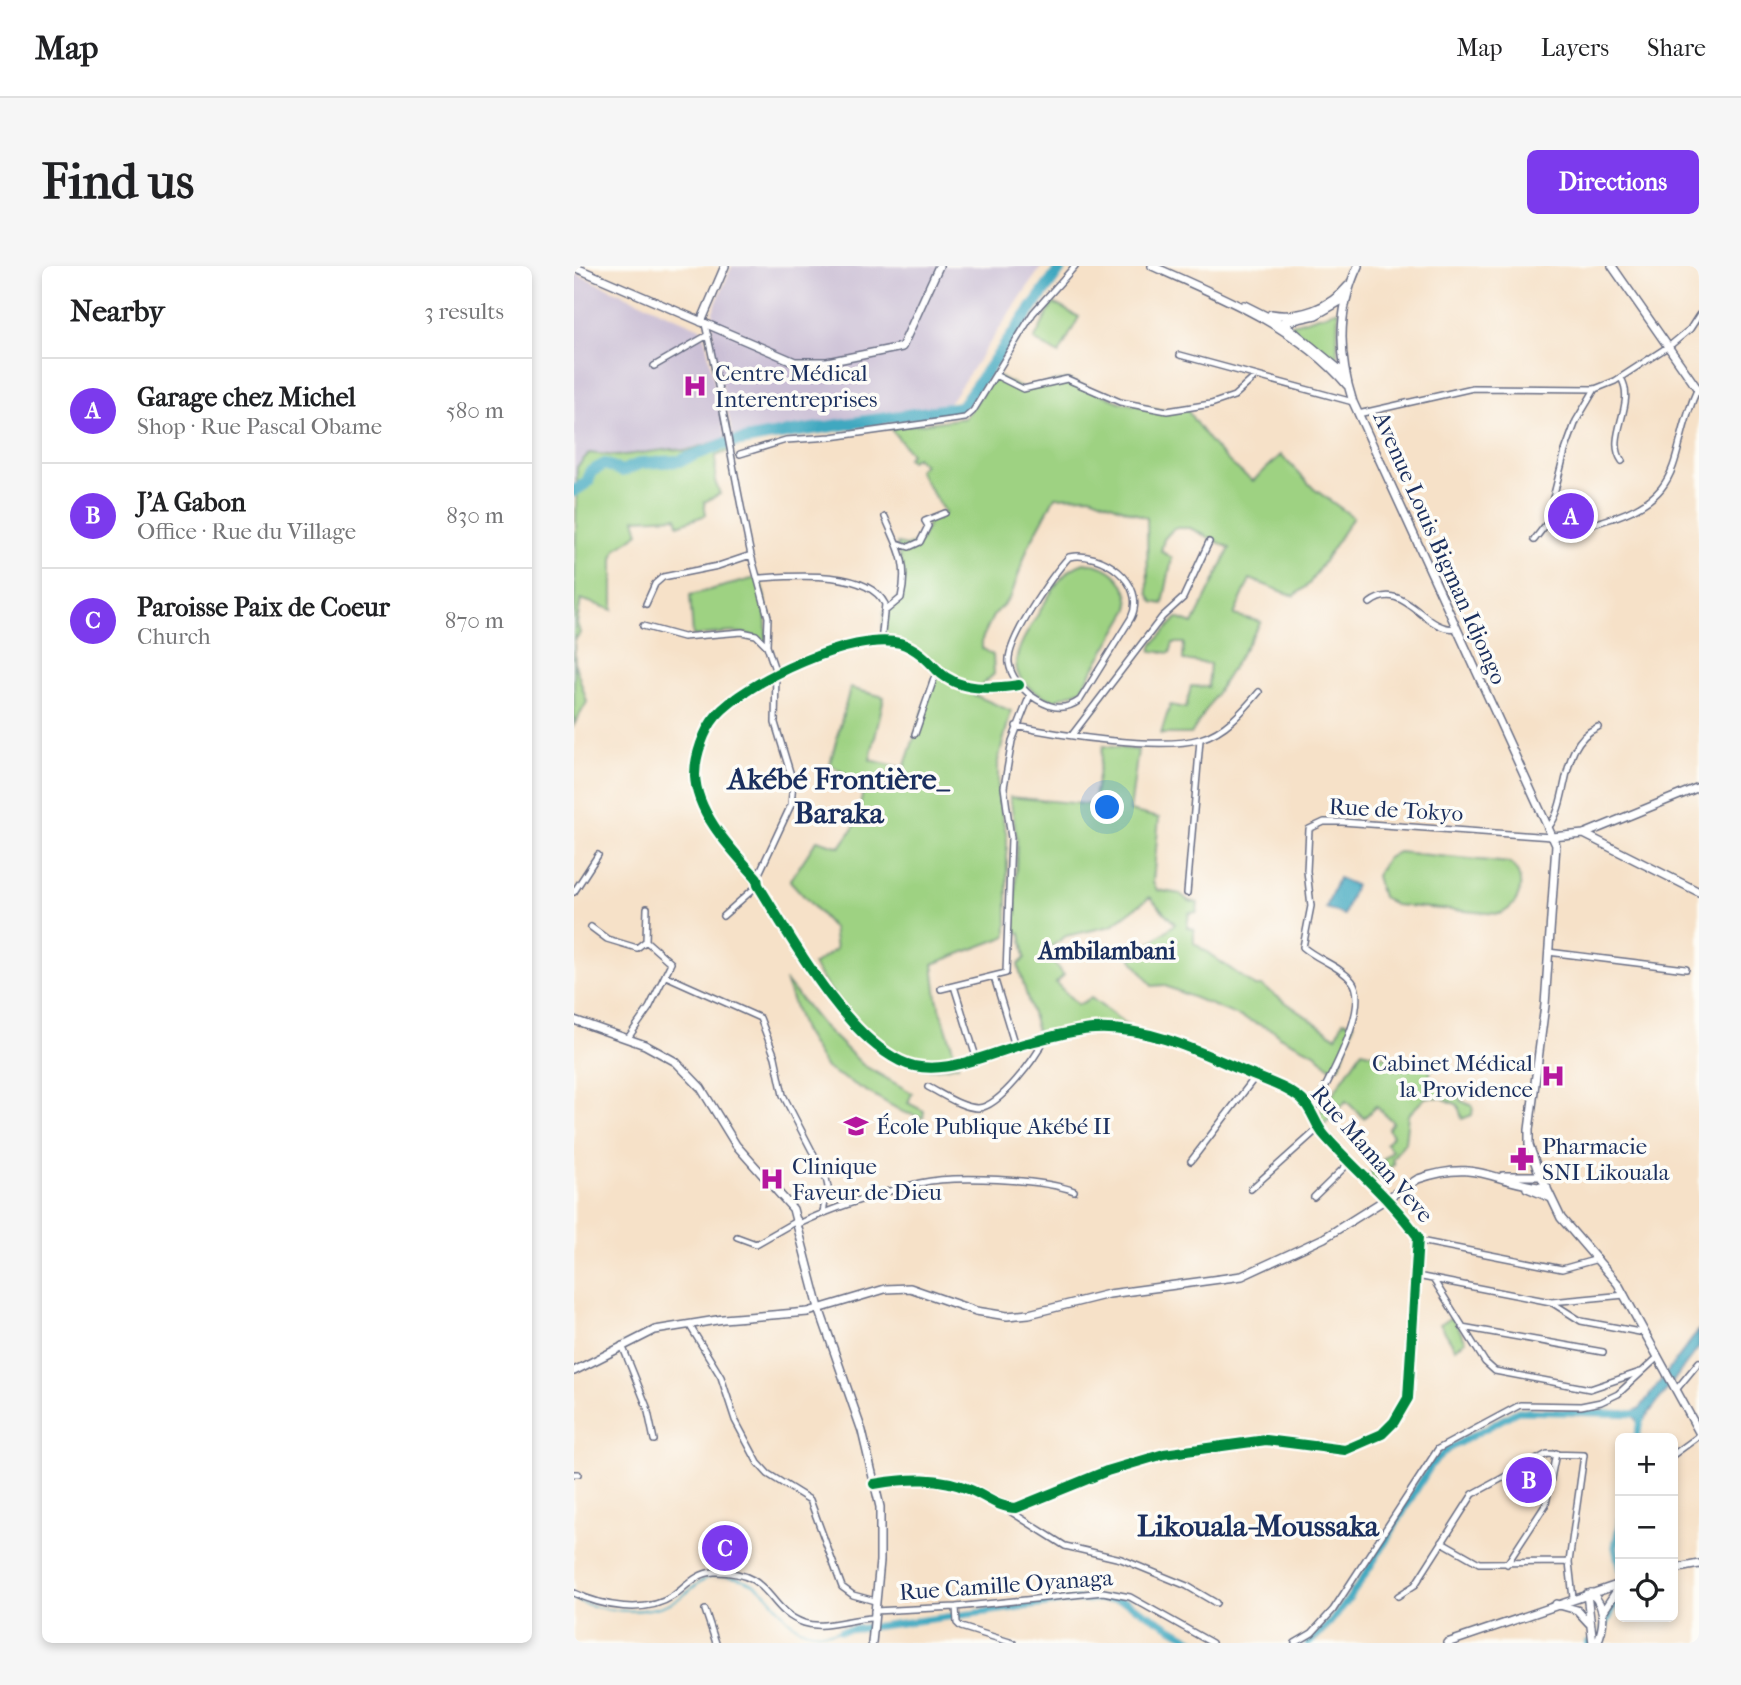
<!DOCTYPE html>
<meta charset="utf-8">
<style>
body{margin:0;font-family:"IM FELL French Canon",serif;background:#f6f6f6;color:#202124}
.controls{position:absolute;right:21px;bottom:21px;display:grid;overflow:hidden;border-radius:10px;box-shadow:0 4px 10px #0003}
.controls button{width:63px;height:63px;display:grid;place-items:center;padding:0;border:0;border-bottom:2px solid #e0e0e0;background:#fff;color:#202124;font:35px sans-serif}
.you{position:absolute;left:534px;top:542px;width:24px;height:24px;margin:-18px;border:5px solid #fff;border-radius:50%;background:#1a73e8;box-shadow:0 0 0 10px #1a73e833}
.badge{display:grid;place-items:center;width:46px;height:46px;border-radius:50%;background:#7c3aed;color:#fff;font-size:23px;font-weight:700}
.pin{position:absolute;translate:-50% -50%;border:4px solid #fff;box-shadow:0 2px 7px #0006}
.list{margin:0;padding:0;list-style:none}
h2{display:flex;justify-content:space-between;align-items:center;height:91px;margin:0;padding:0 28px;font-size:30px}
h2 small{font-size:23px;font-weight:400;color:#757577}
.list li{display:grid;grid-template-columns:46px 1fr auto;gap:21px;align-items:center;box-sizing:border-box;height:105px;padding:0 28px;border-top:2px solid #e0e0e0}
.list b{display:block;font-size:26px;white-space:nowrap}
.list p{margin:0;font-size:23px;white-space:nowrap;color:#757577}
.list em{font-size:23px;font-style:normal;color:#757577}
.icon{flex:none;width:38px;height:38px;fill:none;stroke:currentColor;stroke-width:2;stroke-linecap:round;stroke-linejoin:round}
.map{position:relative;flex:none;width:1125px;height:1377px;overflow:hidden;border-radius:10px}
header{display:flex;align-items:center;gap:42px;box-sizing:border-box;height:98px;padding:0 35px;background:#fff;border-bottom:2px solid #e0e0e0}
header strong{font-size:33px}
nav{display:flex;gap:38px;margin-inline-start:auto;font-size:24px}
.intro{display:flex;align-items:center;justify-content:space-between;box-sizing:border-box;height:168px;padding:0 42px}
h1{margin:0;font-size:49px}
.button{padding:18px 32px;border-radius:10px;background:#7c3aed;color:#fff;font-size:24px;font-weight:700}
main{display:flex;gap:42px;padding:0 42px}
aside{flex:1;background:#fff;border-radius:10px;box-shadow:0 4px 10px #0003}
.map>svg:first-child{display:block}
</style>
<header>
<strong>Map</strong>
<nav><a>Map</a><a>Layers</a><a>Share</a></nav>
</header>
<div class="intro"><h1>Find us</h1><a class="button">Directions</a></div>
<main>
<aside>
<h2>Nearby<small>3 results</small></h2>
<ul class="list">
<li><span class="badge">A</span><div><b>Garage chez Michel</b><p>Shop · Rue Pascal Obame</p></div><em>580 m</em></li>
<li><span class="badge">B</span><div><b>J'A Gabon</b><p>Office · Rue du Village</p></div><em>830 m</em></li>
<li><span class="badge">C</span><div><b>Paroisse Paix de Coeur</b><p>Church</p></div><em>870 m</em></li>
</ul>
</aside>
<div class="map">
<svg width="1125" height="1377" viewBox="0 0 1125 1377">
<rect width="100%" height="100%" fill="#fdfcf7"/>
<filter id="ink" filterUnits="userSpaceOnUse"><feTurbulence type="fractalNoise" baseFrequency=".0143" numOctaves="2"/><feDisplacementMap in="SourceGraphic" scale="14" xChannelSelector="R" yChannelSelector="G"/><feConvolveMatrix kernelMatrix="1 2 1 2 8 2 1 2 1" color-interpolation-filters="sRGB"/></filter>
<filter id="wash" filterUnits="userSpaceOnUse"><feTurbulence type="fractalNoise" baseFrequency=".00686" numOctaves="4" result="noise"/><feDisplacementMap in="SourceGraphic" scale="28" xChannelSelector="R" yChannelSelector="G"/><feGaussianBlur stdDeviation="1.57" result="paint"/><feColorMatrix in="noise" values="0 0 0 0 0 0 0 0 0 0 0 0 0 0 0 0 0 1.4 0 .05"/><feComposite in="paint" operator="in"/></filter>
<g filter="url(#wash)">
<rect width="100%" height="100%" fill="#f6e1c8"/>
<!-- industrial -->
<path fill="#cbbfd5" d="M158,0H468L375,137L159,171L139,80V45Z
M0,7L126,62L132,76L152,173L111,185L98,183L43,190L15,187L0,216Z"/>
<!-- green -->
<path fill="#9ed282" stroke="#5c8070" stroke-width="2" d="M479,37L505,51L485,88L460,74Z
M764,44L763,97L716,59Z
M421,109L449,123L493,113L546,136L593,145L612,142C631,172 649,194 679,215L707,189L740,223L779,251L735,318L720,330L676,313L660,349L687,356L617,468H587L596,439L612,442L617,420L634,421L636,398L609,394L610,377H599L596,387L577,385L579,378L603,352L619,358L656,282L616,262H600L590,273L587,285L598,292L589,338L579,336L574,327L573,252L516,230L481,231L454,281L437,330L419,350L408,373V382L419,389L420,408L398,428L437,445L424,495V531L433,571V670L359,698L363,732L384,799C374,801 361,804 351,802C298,793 267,740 239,699L262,683L259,662L216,615L243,574L266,581L282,558L290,521L256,498L276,422L310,431L296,494L330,502L363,404C349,386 330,377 307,377L310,346C337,330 327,304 323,277L331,280L346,276L354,260L351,255L371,247L344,204L350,199L342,191L337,195L333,192L337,188L316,162L391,152Z
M152,173L155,185L142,190L141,215L146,228L130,236L132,249L104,259L103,251L61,253L65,267L42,283L39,293V344L7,333L3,357L6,367L0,375L3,201L15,187L43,190L98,183L111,185Z
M510,297C537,298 555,316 555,343L507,424L480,434C422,414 442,384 466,345C478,325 487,305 510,297Z
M186,311L191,333L193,380C173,359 146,368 119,370L116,329Z
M0,377L1,398L13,436L0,459Z
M529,480L564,484L556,545L585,552L579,616L583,624L606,628L615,635L624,637L623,646L615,647L613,661L620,663V677L681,720H688L762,771L769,755L780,758L766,800L759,804L741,787L705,770L701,765L589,719L578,720L557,692L601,658L576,631L537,660L492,670L470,686L490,709L482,717L504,739L517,732L553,759H516L464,769L444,699L451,692L447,668L440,664L443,574L436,531L519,539Z
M824,586L936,597C954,612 947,641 925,648L821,639L808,631L802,610L812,593Z
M211,714L247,758L289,799L338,827L334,837L350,845L349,852L329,846L252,802L229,764Z
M788,785L857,802L854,818L885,823L887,835L899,840L898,849L888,853L884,839L868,832L852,831L834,849L831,876L818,893L820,898L802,915L795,908L818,885L812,877L819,869L814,863L819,856L802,840L790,852L772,835L749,860L743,851Z
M878,1051L892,1075L881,1082L866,1058Z"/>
<!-- water -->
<path fill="#40a8c0" stroke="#2e6c8f" stroke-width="2" d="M764,612L781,619L770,649L752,642Z
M1125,1064V1081L1069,1155L1062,1154L1058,1146L1066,1142Z"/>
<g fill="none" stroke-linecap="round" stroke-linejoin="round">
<!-- stream -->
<path stroke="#40a8c0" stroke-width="2" d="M0,1333C26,1346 67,1349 94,1338C128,1324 123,1299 170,1314C212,1327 202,1377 267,1365"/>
<!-- canal -->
<path stroke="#40a8c0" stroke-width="7" d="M1062,1172L1069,1146
M1046,1254L1041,1281L1046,1304
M267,1365L502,1334L541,1333L552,1336L624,1377
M1029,1373L1030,1362L1046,1328
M734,1377C777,1347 827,1245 859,1197L874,1183L944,1145L1067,1148
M1014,1377H1015"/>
<!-- river -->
<path stroke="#40a8c0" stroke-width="12" d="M0,225L14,216L16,206L31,198L48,205L67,197L105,195L150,178L193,170L387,141L488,0"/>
</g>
</g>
<g filter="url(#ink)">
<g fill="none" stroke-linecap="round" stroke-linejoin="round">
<!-- street casing -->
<g stroke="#686d83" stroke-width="8">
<path id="street" d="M606,89L779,136
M80,100L134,69
M421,109L449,123L493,113L546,136L593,145L637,138L660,130L681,111
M1047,112C1063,138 1031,171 1048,195
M1021,123L1002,155L991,185L978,236L977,252C993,263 1012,261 1029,255C1116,230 1093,190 1123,124
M784,148L899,122L1021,123L1041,115L1098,78L1116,63L1125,49
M166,188L212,174L257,171L391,152L399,145L459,47L501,0
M960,274L977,252
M323,277L335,281L346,276L354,260L351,255L371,247
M177,289L194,351L193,380
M186,312C218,310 293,303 311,338L307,377
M796,337C830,311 851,368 882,362
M72,338L81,318L89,311L144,300L177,289C160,212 149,135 131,58
M310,346L327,332C335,296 324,282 311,251
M69,360L109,371L168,366L182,369L193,380L202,407L201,457L219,516L217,539L183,612
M442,460C484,469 587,485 626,473C651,466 669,445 685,426
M341,468L363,404
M498,469L588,351L609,332L635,276
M974,562C997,535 984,478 1024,461
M0,626L24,589
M613,627L626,474
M149,650L184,619
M17,661L33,673L63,682L72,675
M974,686L1112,703
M92,710L186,752L201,791L209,829L252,912L254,921L249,946
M420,711L441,780
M380,720L402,791
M367,723L432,707L437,572L430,521L438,475L456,429C473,441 488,447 506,434L557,352C574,317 527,284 495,291C479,308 432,375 435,397C437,411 446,420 456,429
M54,772L75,742L97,697L72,675L73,642
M354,821C368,828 388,842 404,842C426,841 462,791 471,773
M738,846C751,821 798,740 778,715C766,700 744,694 729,681L737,640L733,605L735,563L750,556H768L978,571
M617,895L682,810
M677,923L745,862
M740,931L776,896
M225,958C262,940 306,927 346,917C380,909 468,913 500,925
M163,971L182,978L224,954
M846,975L988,1003L1024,993
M843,1010L977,1036L1051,1029
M859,1013L911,1096L921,1105L1016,1123L1066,1106
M977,1036L1007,1055L1071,1067
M116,1060L147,1111L161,1154L184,1197L194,1208L236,1234L268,1321L279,1329L301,1335
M888,1061L1029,1086
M48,1079L73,1141L80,1174
M1102,1124L1125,1096
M1099,1189L1125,1170
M0,1208H4
M300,1218C334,1212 365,1210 397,1224C413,1231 425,1242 442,1242L533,1205L590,1188L692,1174L771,1184L808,1168L820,1156L834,1132L844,971C818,934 781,904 751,870C741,859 739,844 728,834C712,820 686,813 667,804C620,783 572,760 520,763C498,764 474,772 453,777C413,788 364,814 326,795C269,767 217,672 184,619L183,612C159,585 122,548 121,509C121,490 130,464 142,450C172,415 281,365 326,377C342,382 353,393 364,405C386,426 418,423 445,419
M431,1242L491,1280L547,1293L613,1320L642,1337
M868,1276L905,1297L995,1296
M933,1298L972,1238L982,1187
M0,1327C28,1340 71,1349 99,1330C112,1321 122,1307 140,1306C201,1305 190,1343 230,1357C250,1364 278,1352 299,1352
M824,1330L841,1319L899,1228L973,1188L1010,1189L995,1296L999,1332
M382,1341L383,1357L387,1361L439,1377
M131,1344L142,1377
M300,1345L382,1341L529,1326L556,1331L638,1377
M721,1377L738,1367L759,1344L864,1183L946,1139L1007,1140L1027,1136L1044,1128L1084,1091"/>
</g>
<!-- secondary casing -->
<g stroke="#686d83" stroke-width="10">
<path id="secondary" d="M578,0C646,30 724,61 773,119
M784,0C763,44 764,90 779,136L982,579L971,739L955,864V879L963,902L987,952L1044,1018L1125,1166
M1038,0L1125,125
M0,1L221,96H253L328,81L365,0
M670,39L714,61L772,109
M697,48C725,53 756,42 774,20
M127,56L151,0
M706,57L742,49L772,32
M1010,568L1125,626
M978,571L1010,568L1125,521
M0,754L71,779L102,796L127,822L162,879L219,943L245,1042L288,1165L306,1241V1295L298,1377
M929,910H968
M953,922L977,932
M0,1105L81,1064L149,1053L234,1046L311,1023L336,1022L402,1045L433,1050L455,1048L535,1028L668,1010L750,972L844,913C905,892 918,917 973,922
M1099,1303L1125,1298
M1017,1327C1032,1340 1031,1359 1023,1377
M1013,1328L1019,1377
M982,1338L1003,1344L1015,1357
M1030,1344L1046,1320
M873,1377L1046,1318"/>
</g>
<!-- street -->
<use href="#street" stroke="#fff" stroke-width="5"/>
<!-- secondary -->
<use href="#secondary" stroke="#fff" stroke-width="7"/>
<!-- cycleway casing -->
<g stroke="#fdfcf7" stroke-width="15">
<path id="cycleway" d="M300,1218C334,1212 365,1210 397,1224C413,1231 425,1242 442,1242L533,1205L590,1188L692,1174L771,1184L808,1168L820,1156L834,1132L844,971C818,934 781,904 751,870C741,859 739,844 728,834C712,820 686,813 667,804C620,783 572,760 520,763C498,764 474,772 453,777C413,788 364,814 326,795C269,767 217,672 184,619L183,612C159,585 122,548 121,509C121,490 130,464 142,450C172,415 281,365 326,377C342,382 353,393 364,405C386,426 418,423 445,419"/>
</g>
<!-- cycleway -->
<use href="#cycleway" stroke="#00873e" stroke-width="10"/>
</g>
</g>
<!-- icons -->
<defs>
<g id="hospital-bare" transform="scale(1.89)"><path d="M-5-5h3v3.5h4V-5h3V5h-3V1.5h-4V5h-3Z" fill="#b5179e" stroke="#fdfcf7" stroke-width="2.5" paint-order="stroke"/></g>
<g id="school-bare" transform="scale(1.89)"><path d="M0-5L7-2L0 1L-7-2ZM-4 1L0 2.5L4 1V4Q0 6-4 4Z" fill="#b5179e" stroke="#fdfcf7" stroke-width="2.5" paint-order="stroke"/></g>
<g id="pharmacy-bare" transform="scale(1.89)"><path d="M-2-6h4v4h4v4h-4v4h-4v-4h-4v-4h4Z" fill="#b5179e" stroke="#fdfcf7" stroke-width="2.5" paint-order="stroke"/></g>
</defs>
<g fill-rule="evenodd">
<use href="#hospital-bare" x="121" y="120"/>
<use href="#hospital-bare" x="979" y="810"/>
<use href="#school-bare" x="282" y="860"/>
<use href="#pharmacy-bare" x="948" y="893"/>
<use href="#hospital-bare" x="198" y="913"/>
</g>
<g text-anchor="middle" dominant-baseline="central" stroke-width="7" stroke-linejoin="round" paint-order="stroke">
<!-- poi labels -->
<g font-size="23" fill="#1b2f5e" stroke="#fdfcf7" text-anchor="start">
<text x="141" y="107">Centre Médical<tspan x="141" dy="26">Interentreprises</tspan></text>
<text x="959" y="797" text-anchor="end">Cabinet Médical<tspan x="959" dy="26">la Providence</tspan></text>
<text x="302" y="860">École Publique Akébé II</text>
<text x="968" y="880">Pharmacie<tspan x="968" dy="26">SNI Likouala</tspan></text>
<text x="218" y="900">Clinique<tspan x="218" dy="26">Faveur de Dieu</tspan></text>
</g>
<!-- street labels -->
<g font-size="23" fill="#1b2f5e" stroke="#fdfcf7">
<text transform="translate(866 282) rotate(66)">Avenue Louis Bigman Idjongo</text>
<text transform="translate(822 544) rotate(3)">Rue de Tokyo</text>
<text transform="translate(798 888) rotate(49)">Rue Maman Veve</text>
<text transform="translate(432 1319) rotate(-4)">Rue Camille Oyanaga</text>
</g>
<!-- neighbourhood labels -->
<g font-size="24" font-weight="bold" fill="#1b2f5e" stroke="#fdfcf7">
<text x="533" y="685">Ambilambani</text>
</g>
<!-- district labels -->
<g font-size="30" font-weight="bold" fill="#1b2f5e" stroke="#fdfcf7">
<text x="265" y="513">Akébé Frontière_<tspan x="265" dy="34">Baraka</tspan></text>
<text x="684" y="1260">Likouala-Moussaka</text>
</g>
</g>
</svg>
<div class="controls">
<button>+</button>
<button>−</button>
<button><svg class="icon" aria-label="locate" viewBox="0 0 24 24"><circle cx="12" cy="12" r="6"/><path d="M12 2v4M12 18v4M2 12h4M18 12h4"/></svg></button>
</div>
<div class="you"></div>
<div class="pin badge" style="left:997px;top:250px">A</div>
<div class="pin badge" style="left:955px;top:1214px">B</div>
<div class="pin badge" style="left:151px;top:1282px">C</div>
</div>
</main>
